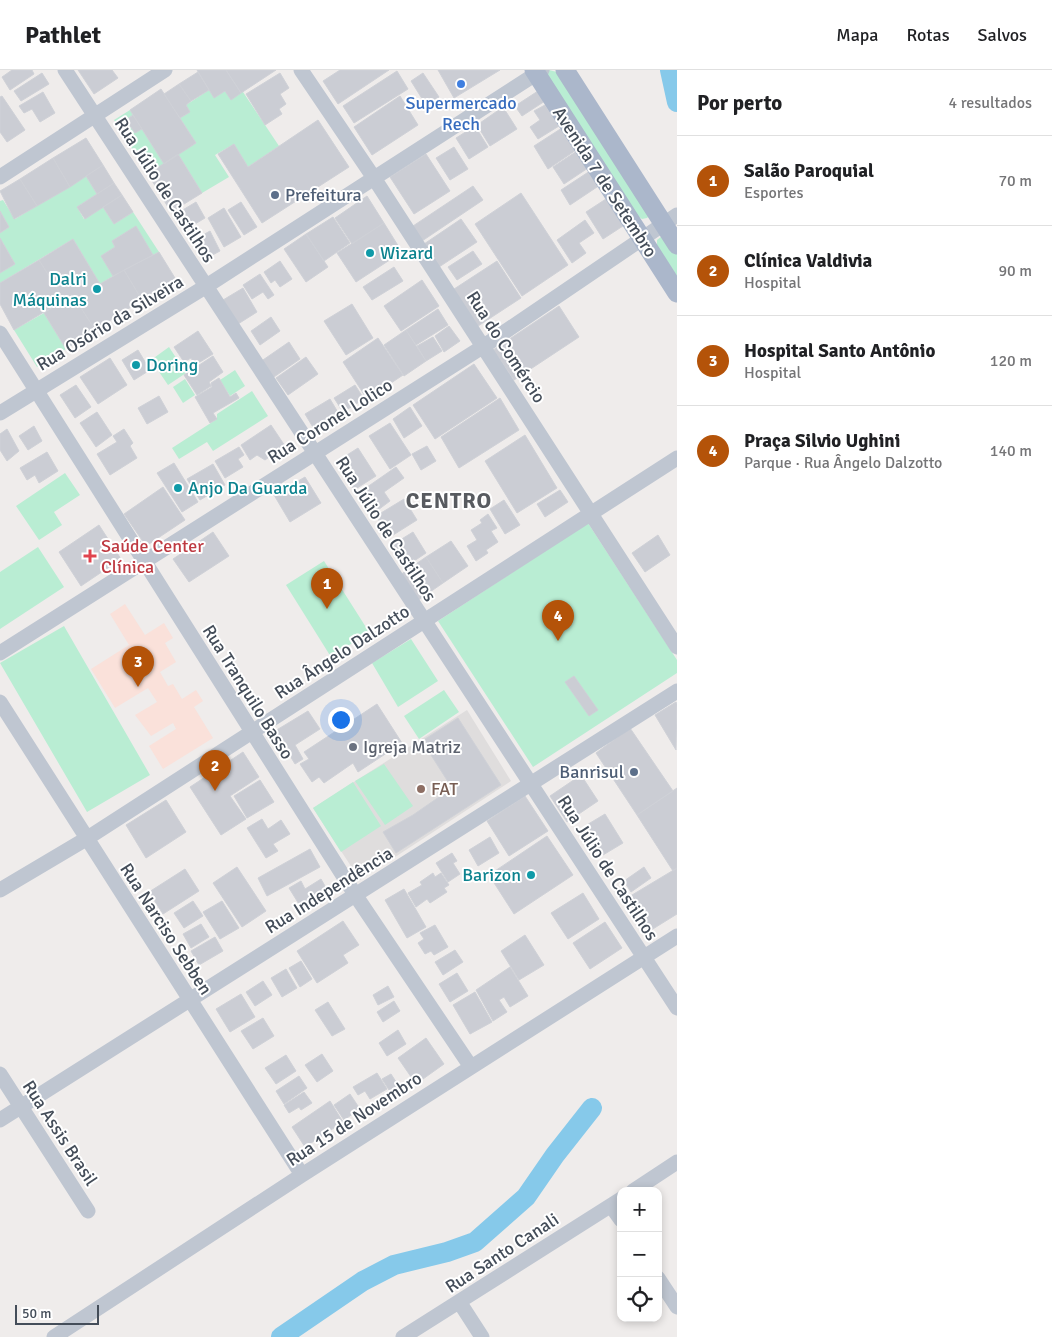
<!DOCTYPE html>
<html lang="pt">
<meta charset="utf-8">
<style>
body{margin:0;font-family:Signika,sans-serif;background:#f2f2f2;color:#202124}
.controls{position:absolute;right:15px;bottom:15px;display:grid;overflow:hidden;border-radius:10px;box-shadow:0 2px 8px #0003}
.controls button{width:45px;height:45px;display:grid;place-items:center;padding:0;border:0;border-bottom:1px solid #e0e0e0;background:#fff;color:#202124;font:25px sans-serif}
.scale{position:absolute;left:15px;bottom:12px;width:84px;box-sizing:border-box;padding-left:5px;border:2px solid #444d59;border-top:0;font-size:14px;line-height:18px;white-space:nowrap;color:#444d59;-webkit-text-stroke:4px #fff;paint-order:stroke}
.you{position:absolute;left:340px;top:649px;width:18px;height:18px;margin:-12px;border:4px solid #fff;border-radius:50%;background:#1a73e8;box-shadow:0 0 0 8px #1a73e833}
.badge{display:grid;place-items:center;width:32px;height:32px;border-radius:50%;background:#b45309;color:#fff;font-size:16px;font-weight:700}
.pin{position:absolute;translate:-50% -41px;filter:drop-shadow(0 1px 2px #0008)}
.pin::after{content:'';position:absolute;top:26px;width:18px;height:15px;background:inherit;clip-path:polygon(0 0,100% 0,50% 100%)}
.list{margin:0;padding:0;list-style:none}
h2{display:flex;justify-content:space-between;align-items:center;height:65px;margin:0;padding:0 20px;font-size:21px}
h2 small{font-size:16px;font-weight:400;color:#757577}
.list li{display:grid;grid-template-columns:32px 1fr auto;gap:15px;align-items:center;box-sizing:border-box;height:90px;padding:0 20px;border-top:1px solid #e0e0e0}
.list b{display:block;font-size:19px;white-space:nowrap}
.list p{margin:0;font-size:16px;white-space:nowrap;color:#757577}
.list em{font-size:16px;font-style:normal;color:#757577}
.icon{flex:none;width:28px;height:28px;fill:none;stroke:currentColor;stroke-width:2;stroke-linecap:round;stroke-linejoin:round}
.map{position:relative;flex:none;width:677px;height:1267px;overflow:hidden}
header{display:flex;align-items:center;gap:30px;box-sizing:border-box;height:70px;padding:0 25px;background:#fff;border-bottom:1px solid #e0e0e0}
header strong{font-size:24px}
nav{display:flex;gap:28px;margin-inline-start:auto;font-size:18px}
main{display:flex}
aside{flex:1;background:#fff}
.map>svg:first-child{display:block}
</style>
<header>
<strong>Pathlet</strong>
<nav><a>Mapa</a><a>Rotas</a><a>Salvos</a></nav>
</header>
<main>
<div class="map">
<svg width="677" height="1267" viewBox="0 0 677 1267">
<rect width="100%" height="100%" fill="#efeceb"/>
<!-- education -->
<path fill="#dfdddd" d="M467,640L511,711L360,810L313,738Z"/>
<!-- medical -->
<path fill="#fae1da" d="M125,534L145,565L164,553L173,568L165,573L176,592L160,602L168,616L173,614L182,629L196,620L203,631L194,637L213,668L163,699L149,676L176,659L173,653L151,666L135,645L157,632L148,618L115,638L91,599L129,575L110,544Z"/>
<!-- green -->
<path fill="#b9edd3" d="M549,0L557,2L650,145L647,148L642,149L636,145L545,9Z
M209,20L214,27L225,21L243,22L279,76L248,97L234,74L215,85L229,107L202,123L178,84L196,73L180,48L190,42L186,35Z
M130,40L133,45L126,50L135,63L142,59L164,94L148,104L114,50Z
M86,106L97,124L77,137L84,149L103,137L114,154L133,142L159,182L153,185L135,157L112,171L115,177L102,186L113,206L100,214L73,169L0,213V203L15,194L0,168V163L9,157L0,141V131L3,130L15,149Z
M662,166L677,180V206L657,176V170Z
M44,243L66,279L37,297L14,260Z
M169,277L186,303L168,315L151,290Z
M235,300L245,316L230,326L220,310Z
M185,309L195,325L183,333L173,317Z
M252,321L268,346L213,381L207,372L179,389L172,378L217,349V344Z
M65,403L80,425L54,442L62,455L39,470L16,436Z
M588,453L677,590V603L533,697L438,551Z
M38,477L64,517L0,559V502Z
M324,491L369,562L331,587L286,515Z
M64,556L150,705L87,742L0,593Z
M411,569L438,611L398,637L372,593Z
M444,620L459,642L419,669L404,646Z
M384,694L413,736L385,755L355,711Z
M353,712L381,756L341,782L313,738Z"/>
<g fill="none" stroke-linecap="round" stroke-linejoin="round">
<!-- river -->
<path stroke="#86c9ea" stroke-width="20" d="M670,0L677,32
M281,1267L363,1211L394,1195L447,1182L475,1172L526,1127L555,1085L592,1038"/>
</g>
<!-- building -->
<path fill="#cbcdd4" stroke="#cfd1d7" d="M12,0H32L34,4L10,20L2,7Z
M78,0H112L118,8L94,24Z
M197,0H226L241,23L231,30L225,21L214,28Z
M226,0H276L241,23Z
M340,0H389L338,34L323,11Z
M438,0H500L454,28Z
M397,1L408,19L354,53L343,36Z
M198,2L209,20L191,31L179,14Z
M42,3L49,14L21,31L14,21Z
M280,3L289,18L280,24L286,34L279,39L282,44L265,55L246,24Z
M423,3L439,27L426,35L411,11Z
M179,14L191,31L186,35L190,42L180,48L164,24Z
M161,19L196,73L164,94L130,40Z
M538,21L545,31L522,46L515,36Z
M43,22L55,43L40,52L32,39L24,43L19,36Z
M2,26L25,60L7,72L0,62V27Z
M400,26L418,55L372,85L354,57Z
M545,35L559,56L538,69L530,57L540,50L534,41Z
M503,37L517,59L490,76L477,55Z
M133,45L142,59L135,63L126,50Z
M318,50L349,97L262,153L218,84L234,74L248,97Z
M475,56L488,77L469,89L456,68Z
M565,56L579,78L548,99L534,76Z
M86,68L103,95L70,117L53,88Z
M454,77L468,99L450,110L436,88Z
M580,79L591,96L564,114L553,97Z
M178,84L202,123L171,142L148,104Z
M426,84L450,121L414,144L390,107Z
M53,88L70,117L37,136L20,109Z
M103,95L114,113L97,124L86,106Z
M593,99L603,113L570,135L561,120Z
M20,109L37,136L14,149L0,121Z
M114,113L122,125L85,149L77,137Z
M473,116L483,130L422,171L413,156Z
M521,123L568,195L522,226L475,154Z
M122,125L133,142L114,154L103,137Z
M367,126L384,153L352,174L335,148Z
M609,127L626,154L603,169L586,142Z
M196,132L205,148L185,160L176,144Z
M241,132L257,157L244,165L228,140Z
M224,138L241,167L224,177L208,148Z
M0,141L9,157L0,163Z
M333,147L350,173L324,191L306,164Z
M461,149L477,172L439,197L424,174Z
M585,150L594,163L579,173L586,183L572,193L557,170Z
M384,153L402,182L356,212L337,183Z
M136,156L153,185L113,206L101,186L115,177L112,171Z
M210,161L220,181L205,189L194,170Z
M306,164L328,197L306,212L284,179Z
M0,168L15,194L0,203Z
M73,169L100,214L124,200L142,230L95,260L73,225L64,230L39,190Z
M473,181L482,194L457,210L448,197Z
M159,182L175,208L142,230L124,200Z
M39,190L64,230L14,260L0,234V213Z
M280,191L292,209L280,217L275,210L271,213L264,202Z
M497,191L521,228L475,258L451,221Z
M394,197L403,211L372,230L363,217Z
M260,204L274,225L268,229L263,222L252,229L243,215Z
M422,210L439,236L401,261L384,236Z
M243,218L257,242L238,254L223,230Z
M73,225L95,260L66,279L44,243Z
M352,234L373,268L346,285L324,251Z
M559,236L579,267L514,310L493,280Z
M438,239L448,255L416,275L406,260Z
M271,247L280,261L260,275L251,261Z
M449,256L460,271L444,282L435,266Z
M406,260L426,291L404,306L384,275Z
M198,261L213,284L195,295L191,288L184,292L174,277Z
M433,267L442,281L426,291L417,276Z
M378,268L403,305L367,329L343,292Z
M289,272L300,289L271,309L260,292Z
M138,280L150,300L134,310L122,290Z
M213,286L223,302L209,312L211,316L197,325L184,305Z
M306,287L318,304L288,325L276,308Z
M110,288L127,315L98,334L80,307Z
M474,294L497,328L435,369L413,335Z
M219,308L230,327L236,323L239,328L213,343L217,349L210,353L195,327L212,317L211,313Z
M76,315L91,337L75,348L60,325Z
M355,315L364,329L343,342L334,328Z
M159,326L168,342L147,354L138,338Z
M500,328L519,360L459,398L441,367Z
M330,329L339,344L314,359L305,344Z
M410,337L422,356L404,368L393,349Z
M97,342L112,365L96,377L80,353Z
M390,353L411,385L390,399L369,366Z
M271,355L285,376L265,390L257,385L250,390L241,375Z
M34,356L42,371L28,380L19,366Z
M7,359L19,381L7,391L0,380V364Z
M124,359L133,373L130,376L137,388L110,405L97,384L117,372L113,366Z
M525,365L557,418L517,443L485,391Z
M427,376L436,391L421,400L412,384Z
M239,377L244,385L238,389L243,397L225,408L215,391Z
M358,378L376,406L354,420L336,392Z
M47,382L58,401L39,413L35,405L27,410L20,398Z
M174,393L198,432L182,442L157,403Z
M213,394L225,415L200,430L187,409Z
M396,397L404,408L384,422L390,431L374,443L360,422Z
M305,407L321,433L290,452L274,425Z
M163,417L185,450L146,476L124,444Z
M560,420L568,432L545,447L537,434Z
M404,429L417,450L390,467L376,446Z
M504,430L520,455L505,464L490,439Z
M488,444L497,458L491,461L498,472L486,480L488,483L476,491L467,476L477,470L471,460L482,453L480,450Z
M99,455L121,489L81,516L59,482Z
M213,462L229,486L189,512L173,489Z
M413,462L426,483L405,497L392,475Z
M658,465L670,485L645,502L632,483Z
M451,471L468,496L443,513L426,487Z
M426,487L443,513L417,531L400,505Z
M574,606L598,640L589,646L565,612Z
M676,632L677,634L676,680L655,645Z
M377,634L402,673L358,702L353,693L324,713L319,707L312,712L300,694L309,689L304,682Z
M308,641L320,659L295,675L303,689L295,694L275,661Z
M458,648L501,715L396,783L383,762L413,745L452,718L422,671Z
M630,658L673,721L637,745L596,683Z
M243,682L259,707L230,726L246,749L221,765L190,717Z
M581,705L598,731L567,752L550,726Z
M260,710L274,732L247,748L234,726Z
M677,718V798L673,801L637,745Z
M525,726L548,761L509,786L487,751Z
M166,730L186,762L146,788L126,755Z
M605,744L623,773L603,785L585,756Z
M262,749L268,759L281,750L290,764L273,774L278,781L266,788L247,758Z
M547,766L573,805L514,844L489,805Z
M490,767L499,783L478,796L469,780Z
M310,779L320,797L267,826L258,808Z
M452,783L457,791L453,793L460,804L448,812L436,793Z
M237,797L266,841L242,857L213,813Z
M644,797L651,808L631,822L624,811Z
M677,798V844L648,862L627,828Z
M185,799L199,821L163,844L149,822Z
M433,803L435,807L441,803L449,815L444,818L447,822L430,833L427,829L416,837L408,823L422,815L420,812Z
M321,809L329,823L302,839L289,818L301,811L305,819Z
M404,819L426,857L407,868L385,830Z
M583,823L599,849L568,869L551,843Z
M193,831L203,846L184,858L174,843Z
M222,831L239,858L220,869L203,842Z
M343,851L359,875L343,885L348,893L317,913L297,881Z
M605,852L622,878L590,899L573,873Z
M201,854L209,867L191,878L183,864Z
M435,855L448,877L434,885L431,881L425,884L418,873L424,869L420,863Z
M525,865L544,895L519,910L501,881Z
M215,867L223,881L199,895L191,881Z
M455,880L463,892L443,905L435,892Z
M301,891L312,909L300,917L289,898Z
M510,897L528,926L510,937L504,927L499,930L507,942L493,951L476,920Z
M286,899L297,918L282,927L271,908Z
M457,903L468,921L450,932L439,914Z
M263,911L272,925L255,936L246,922Z
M388,916L394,927L378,935L373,925Z
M475,922L492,952L470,964L453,935Z
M241,924L255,947L230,962L216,939Z
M394,931L400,941L383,952L377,942Z
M328,932L345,959L332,966L315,940Z
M263,948L274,966L253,979L241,961Z
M398,960L406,974L387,986L379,973Z
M426,968L444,994L416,1014L398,988Z
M322,984L333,1001L317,1012L305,995Z
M286,985L296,1001L276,1014L265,998Z
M377,1003L387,1019L370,1029L365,1021L358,1025L353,1017Z
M391,1004L400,1018L391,1023L382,1009Z
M299,1006L307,1018L284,1034L276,1021Z
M304,1022L312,1033L301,1040L299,1037L289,1043L284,1035Z
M350,1024L360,1039L344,1050L334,1035Z
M330,1031L343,1052L305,1077L292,1057Z"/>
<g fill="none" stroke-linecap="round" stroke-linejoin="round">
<!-- minor -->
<path stroke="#bfc6d1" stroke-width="15" d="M65,0L677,938
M301,0L374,108L677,577
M0,107L165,0
M0,263L356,826L471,997
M0,343L205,217L542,0
M0,583L484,276L677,145
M0,632L302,1105
M0,820L86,769L677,388
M0,1004L88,1141
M0,1050L677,621
M633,1121L677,1092
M611,1136L621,1150
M658,1208L677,1237
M460,1233L482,1267
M54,1267L302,1105L677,866
M403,1267L621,1129"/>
<!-- major -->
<path stroke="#abb7cb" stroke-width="19" d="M534,0L677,223
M565,0L677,175"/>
</g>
<!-- markers -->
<circle fill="#3f7fe0" stroke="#fff" stroke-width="2" cx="461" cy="14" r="5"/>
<g fill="#5c6f8a" stroke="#fff" stroke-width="2">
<circle cx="275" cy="125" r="5"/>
<circle cx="634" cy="702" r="5"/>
</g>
<g fill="#0f9aa8" stroke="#fff" stroke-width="2">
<circle cx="370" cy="183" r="5"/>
<circle cx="97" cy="219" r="5"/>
<circle cx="136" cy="295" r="5"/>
<circle cx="178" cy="418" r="5"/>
<circle cx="531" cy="805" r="5"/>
</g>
<path fill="#e0444e" stroke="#fff" stroke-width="2" d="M87.5 478.5h5v5h5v5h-5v5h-5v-5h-5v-5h5z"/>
<circle fill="#6b7280" stroke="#fff" stroke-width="2" cx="353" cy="677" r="5"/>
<circle fill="#8d6e63" stroke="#fff" stroke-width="2" cx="421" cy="719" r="5"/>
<g text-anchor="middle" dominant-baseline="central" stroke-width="4" stroke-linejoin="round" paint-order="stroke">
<!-- shop labels -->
<g font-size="18" fill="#366cbe" stroke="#fff">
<text x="461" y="33">Supermercado<tspan x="461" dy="21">Rech</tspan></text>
</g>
<!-- street labels -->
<g font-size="18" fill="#444d59" stroke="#fff">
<text transform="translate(605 112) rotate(57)">Avenida 7 de Setembro</text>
<text transform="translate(165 120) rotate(57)">Rua Júlio de Castilhos</text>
<text transform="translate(110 253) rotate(-31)">Rua Osório da Silveira</text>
<text transform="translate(506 277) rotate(57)">Rua do Comércio</text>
<text transform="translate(330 351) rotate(-32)">Rua Coronel Lolico</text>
<text transform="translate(386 459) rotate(57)">Rua Júlio de Castilhos</text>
<text transform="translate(342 582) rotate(-33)">Rua Ângelo Dalzotto</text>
<text transform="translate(248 622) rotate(58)">Rua Tranquilo Basso</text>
<text transform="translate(608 798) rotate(57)">Rua Júlio de Castilhos</text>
<text transform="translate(329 820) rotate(-32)">Rua Independência</text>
<text transform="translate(166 859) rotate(57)">Rua Narciso Sebben</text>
<text transform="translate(354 1049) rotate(-33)">Rua 15 de Novembro</text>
<text transform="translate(60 1063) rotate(57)">Rua Assis Brasil</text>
<text transform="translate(502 1183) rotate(-33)">Rua Santo Canali</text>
</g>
<!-- service labels -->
<g font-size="18" fill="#4e5e75" stroke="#fff" text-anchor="start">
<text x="285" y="125">Prefeitura</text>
<text x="624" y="702" text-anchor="end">Banrisul</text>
</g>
<!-- culture labels -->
<g font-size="18" fill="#0d838f" stroke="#fff" text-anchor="start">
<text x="380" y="183">Wizard</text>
<text x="87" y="209" text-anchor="end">Dalri<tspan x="87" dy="21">Máquinas</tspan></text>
<text x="146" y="295">Doring</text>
<text x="188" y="418">Anjo Da Guarda</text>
<text x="521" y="805" text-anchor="end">Barizon</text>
</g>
<!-- health labels -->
<g font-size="18" fill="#be3a42" stroke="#fff" text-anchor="start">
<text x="101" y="476">Saúde Center<tspan x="101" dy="21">Clínica</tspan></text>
</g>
<!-- worship labels -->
<g font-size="18" fill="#5b616d" stroke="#fff" text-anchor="start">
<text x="363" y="677">Igreja Matriz</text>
</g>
<!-- education labels -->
<g font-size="18" fill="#785e54" stroke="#fff" text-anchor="start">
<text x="431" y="719">FAT</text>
</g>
<!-- district labels -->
<g font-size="22" font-weight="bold" letter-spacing="1" fill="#585b60" stroke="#fff">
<text x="449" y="430">CENTRO</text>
</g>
</g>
</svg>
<div class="controls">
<button>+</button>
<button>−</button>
<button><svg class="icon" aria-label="locate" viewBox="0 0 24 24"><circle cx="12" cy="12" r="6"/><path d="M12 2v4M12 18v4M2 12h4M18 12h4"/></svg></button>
</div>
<div class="scale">50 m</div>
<div class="you"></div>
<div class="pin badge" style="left:327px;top:539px">1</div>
<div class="pin badge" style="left:215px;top:721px">2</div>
<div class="pin badge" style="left:138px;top:617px">3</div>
<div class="pin badge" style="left:558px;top:571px">4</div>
</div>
<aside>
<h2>Por perto<small>4 resultados</small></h2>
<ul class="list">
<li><span class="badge">1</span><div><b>Salão Paroquial</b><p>Esportes</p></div><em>70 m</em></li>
<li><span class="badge">2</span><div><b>Clínica Valdivia</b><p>Hospital</p></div><em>90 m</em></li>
<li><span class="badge">3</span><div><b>Hospital Santo Antônio</b><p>Hospital</p></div><em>120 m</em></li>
<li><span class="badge">4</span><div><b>Praça Silvio Ughini</b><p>Parque · Rua Ângelo Dalzotto</p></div><em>140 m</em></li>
</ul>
</aside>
</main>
